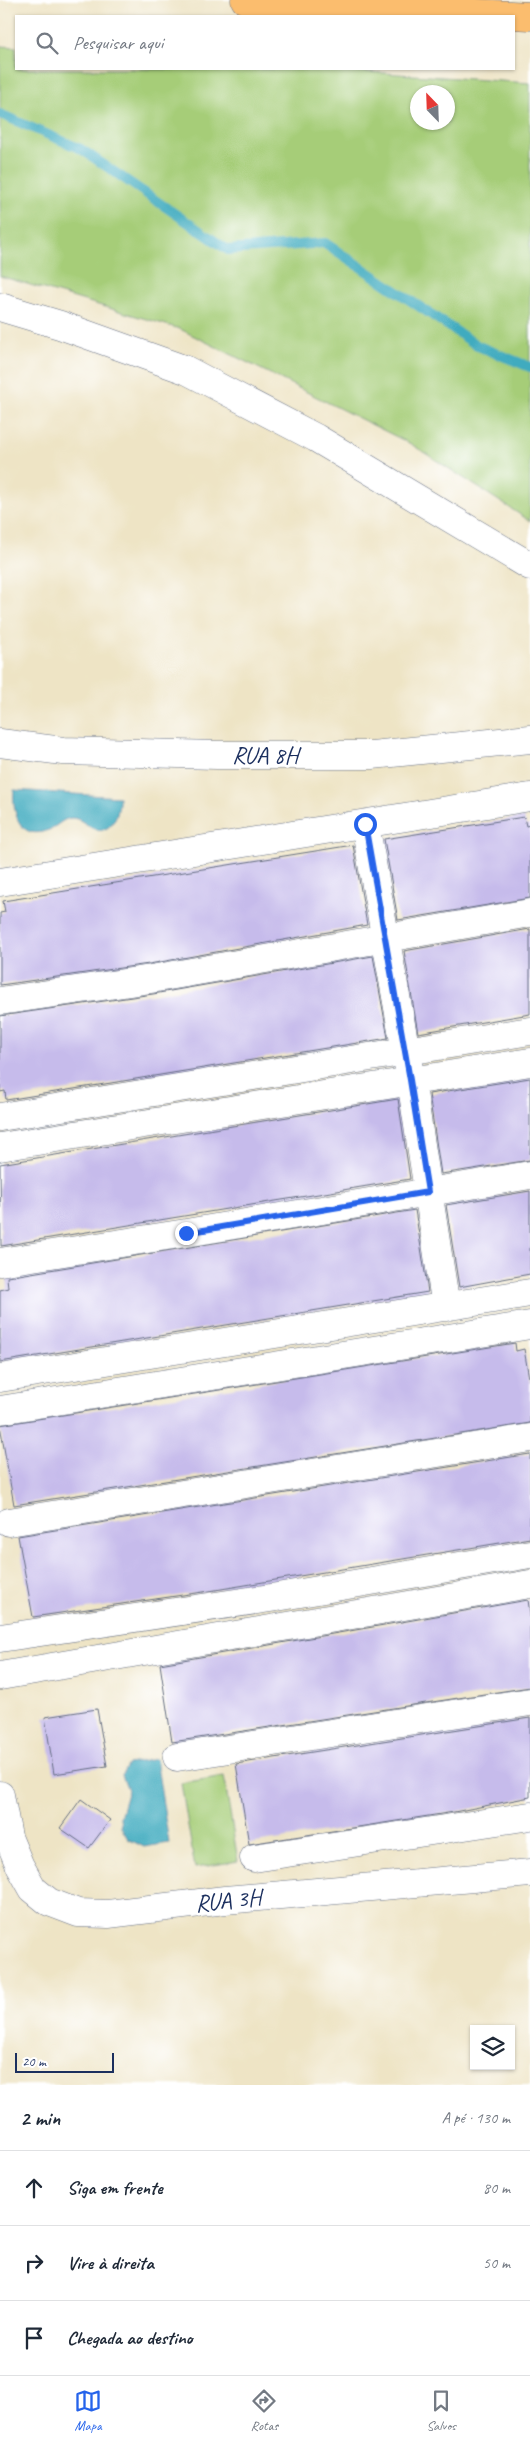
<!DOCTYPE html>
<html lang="pt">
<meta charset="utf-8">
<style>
body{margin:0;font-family:Caveat,sans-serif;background:#f6f6f7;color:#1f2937}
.controls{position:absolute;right:15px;bottom:15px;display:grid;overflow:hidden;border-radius:0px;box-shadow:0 1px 4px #0004}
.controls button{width:45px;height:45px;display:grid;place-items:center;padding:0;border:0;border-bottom:1px solid #e0e1e3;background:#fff;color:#1f2937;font:25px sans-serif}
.compass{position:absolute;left:410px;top:85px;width:45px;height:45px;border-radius:50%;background:#fff;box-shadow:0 1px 4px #0004;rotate:337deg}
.scale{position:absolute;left:15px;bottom:12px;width:99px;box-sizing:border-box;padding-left:5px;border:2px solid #1b2f5e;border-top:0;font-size:14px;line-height:18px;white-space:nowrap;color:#1b2f5e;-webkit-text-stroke:4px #fff;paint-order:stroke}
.stop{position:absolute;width:15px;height:15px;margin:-11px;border:4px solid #2563eb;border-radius:50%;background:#fff}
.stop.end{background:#2563eb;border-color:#fff;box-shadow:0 1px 5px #0008}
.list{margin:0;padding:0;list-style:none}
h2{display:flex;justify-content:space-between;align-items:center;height:65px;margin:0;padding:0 20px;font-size:21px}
h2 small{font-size:16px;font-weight:400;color:#747a83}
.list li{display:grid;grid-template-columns:32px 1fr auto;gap:15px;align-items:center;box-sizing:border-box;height:75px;padding:0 20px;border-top:1px solid #e0e1e3}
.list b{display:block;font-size:19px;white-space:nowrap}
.list em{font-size:16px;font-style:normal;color:#747a83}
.icon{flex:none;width:28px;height:28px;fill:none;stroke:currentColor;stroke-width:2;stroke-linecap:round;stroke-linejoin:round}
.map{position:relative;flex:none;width:530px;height:2085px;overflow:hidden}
.search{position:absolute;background:#fff;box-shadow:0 1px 4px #0004;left:15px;right:15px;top:15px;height:55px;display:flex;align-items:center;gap:12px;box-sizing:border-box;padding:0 18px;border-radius:0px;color:#747a83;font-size:19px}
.sheet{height:290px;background:#fff}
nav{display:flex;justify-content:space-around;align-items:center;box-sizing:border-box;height:70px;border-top:1px solid #e0e1e3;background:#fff;font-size:14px;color:#747a83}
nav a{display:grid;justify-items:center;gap:2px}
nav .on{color:#2563eb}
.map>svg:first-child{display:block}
</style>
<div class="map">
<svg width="530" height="2085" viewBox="0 0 530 2085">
<rect width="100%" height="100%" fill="#fff"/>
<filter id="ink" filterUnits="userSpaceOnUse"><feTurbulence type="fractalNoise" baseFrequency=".02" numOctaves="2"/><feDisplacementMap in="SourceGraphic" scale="10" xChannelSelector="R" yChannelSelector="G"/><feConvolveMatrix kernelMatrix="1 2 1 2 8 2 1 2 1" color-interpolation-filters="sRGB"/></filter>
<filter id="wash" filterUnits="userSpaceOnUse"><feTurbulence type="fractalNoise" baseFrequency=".0096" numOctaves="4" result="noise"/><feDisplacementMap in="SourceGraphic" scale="20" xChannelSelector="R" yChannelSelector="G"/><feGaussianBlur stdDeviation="1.12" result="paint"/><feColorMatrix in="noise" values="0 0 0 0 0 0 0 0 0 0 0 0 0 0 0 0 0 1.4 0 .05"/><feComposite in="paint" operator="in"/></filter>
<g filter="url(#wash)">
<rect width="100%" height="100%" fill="#eee4c5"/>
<!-- green -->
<path fill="#a6cd78" stroke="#607e6b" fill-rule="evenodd" d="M0,46L16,47V69H325L530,83V521L411,444L180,329L0,276ZM448,92V122H418V92Z
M224,1776L238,1861L195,1868L181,1783Z"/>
<!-- water -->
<path fill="#40abbf" stroke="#2e6d8e" d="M14,790L119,797C120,812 112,837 92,828C85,824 80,818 71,818C63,819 58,825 51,829C20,843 12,814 14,790Z
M156,1759L169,1843L144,1847L128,1839L121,1827L120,1817L128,1790L122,1775L128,1764Z"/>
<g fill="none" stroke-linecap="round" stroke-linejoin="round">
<!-- stream -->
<path stroke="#40abbf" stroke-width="10" d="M0,114L81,149L228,250L325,243L478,346L530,367"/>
</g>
<g id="blocks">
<!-- building -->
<path fill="#c6bbeb" d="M524,817L526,826L530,825V898L398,920L384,839Z
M353,845L367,925L149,964L0,985V913L5,912L3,901Z
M530,929V1014L418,1033L404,951Z
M373,956L388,1038L6,1100L5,1091L0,1092V1016L153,994Z
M530,1078V1160L441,1174L429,1094Z
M398,1099L410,1179L1,1246L0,1164Z
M530,1191V1274L459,1287L446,1205Z
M415,1210L428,1292L0,1362V1290L8,1288L7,1277Z
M515,1343L516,1351L524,1349L530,1384V1423L14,1505L0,1425Z
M530,1454V1538L203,1592L33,1617L18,1536Z
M528,1600L530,1614V1687L172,1742L160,1664Z
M97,1709L107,1766L54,1774L45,1717Z
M530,1718V1797L454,1812L249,1844L236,1764Z
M81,1799L110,1820L89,1848L60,1828Z"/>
</g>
</g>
<g filter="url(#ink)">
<use href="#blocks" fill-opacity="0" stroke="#656e82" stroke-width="1"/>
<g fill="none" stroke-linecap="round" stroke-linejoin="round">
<!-- minor casing -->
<g stroke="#656e82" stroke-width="29">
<path id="minor" d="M0,307L60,325L186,370L316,438L530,566
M0,743L63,751L217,755H372L530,739
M365,824L411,1080L446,1307
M0,882L530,797
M0,1001L151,979L530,913
M0,1117L530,1031
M0,1147L530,1062
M0,1262L186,1233L530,1175
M0,1378L530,1293
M0,1410L530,1325
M9,1522L530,1438
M0,1638L277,1597L530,1554
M0,1676L530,1584
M177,1757L530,1702
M0,1795L8,1837L20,1866L33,1889L49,1902L78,1913L108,1914L225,1900L530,1873
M254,1858L530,1816"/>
</g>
<!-- primary casing -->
<g stroke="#656e82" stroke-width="29">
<path id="primary" d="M245,0L530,16"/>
</g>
<!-- minor -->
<use href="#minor" stroke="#fff" stroke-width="28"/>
<!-- primary -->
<use href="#primary" stroke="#fbbd6e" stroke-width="28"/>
</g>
</g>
<g fill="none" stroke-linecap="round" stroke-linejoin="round" filter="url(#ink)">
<!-- route -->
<path stroke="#2563eb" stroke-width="6" d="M186,1233L428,1192L410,1080L365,824"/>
</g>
<g text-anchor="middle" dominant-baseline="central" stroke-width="5" stroke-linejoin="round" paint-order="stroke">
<!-- street labels -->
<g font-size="24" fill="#1b2f5e" stroke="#fff">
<text x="265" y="755">RUA 8H</text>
<text transform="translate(228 1900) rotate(-6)">RUA 3H</text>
</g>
</g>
</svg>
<div class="controls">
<button><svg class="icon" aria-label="layers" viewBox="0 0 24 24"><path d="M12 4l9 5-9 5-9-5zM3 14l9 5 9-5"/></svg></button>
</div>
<svg class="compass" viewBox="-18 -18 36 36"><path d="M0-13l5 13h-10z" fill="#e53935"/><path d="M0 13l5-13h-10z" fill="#747a83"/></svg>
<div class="scale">20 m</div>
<div class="stop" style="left:365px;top:824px"></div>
<div class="stop end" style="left:186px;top:1233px"></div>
<div class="search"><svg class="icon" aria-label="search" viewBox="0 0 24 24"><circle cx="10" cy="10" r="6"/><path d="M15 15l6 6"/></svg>Pesquisar aqui</div>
</div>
<section class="sheet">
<h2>2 min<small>A pé · 130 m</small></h2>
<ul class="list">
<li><svg class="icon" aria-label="ahead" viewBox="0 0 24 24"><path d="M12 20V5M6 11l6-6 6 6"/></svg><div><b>Siga em frente</b></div><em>80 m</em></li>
<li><svg class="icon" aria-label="right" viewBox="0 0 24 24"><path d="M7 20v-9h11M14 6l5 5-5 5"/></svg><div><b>Vire à direita</b></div><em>50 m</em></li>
<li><svg class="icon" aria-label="arrive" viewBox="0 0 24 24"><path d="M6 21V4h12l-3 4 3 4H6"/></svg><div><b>Chegada ao destino</b></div></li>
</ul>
</section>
<nav>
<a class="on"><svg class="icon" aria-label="map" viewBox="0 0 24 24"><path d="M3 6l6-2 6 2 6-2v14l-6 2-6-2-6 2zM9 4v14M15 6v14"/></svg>Mapa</a>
<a><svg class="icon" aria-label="directions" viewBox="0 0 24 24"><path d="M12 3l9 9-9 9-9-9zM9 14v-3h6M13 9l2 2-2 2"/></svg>Rotas</a>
<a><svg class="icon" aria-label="saved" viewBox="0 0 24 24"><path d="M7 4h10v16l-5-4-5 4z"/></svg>Salvos</a>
</nav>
